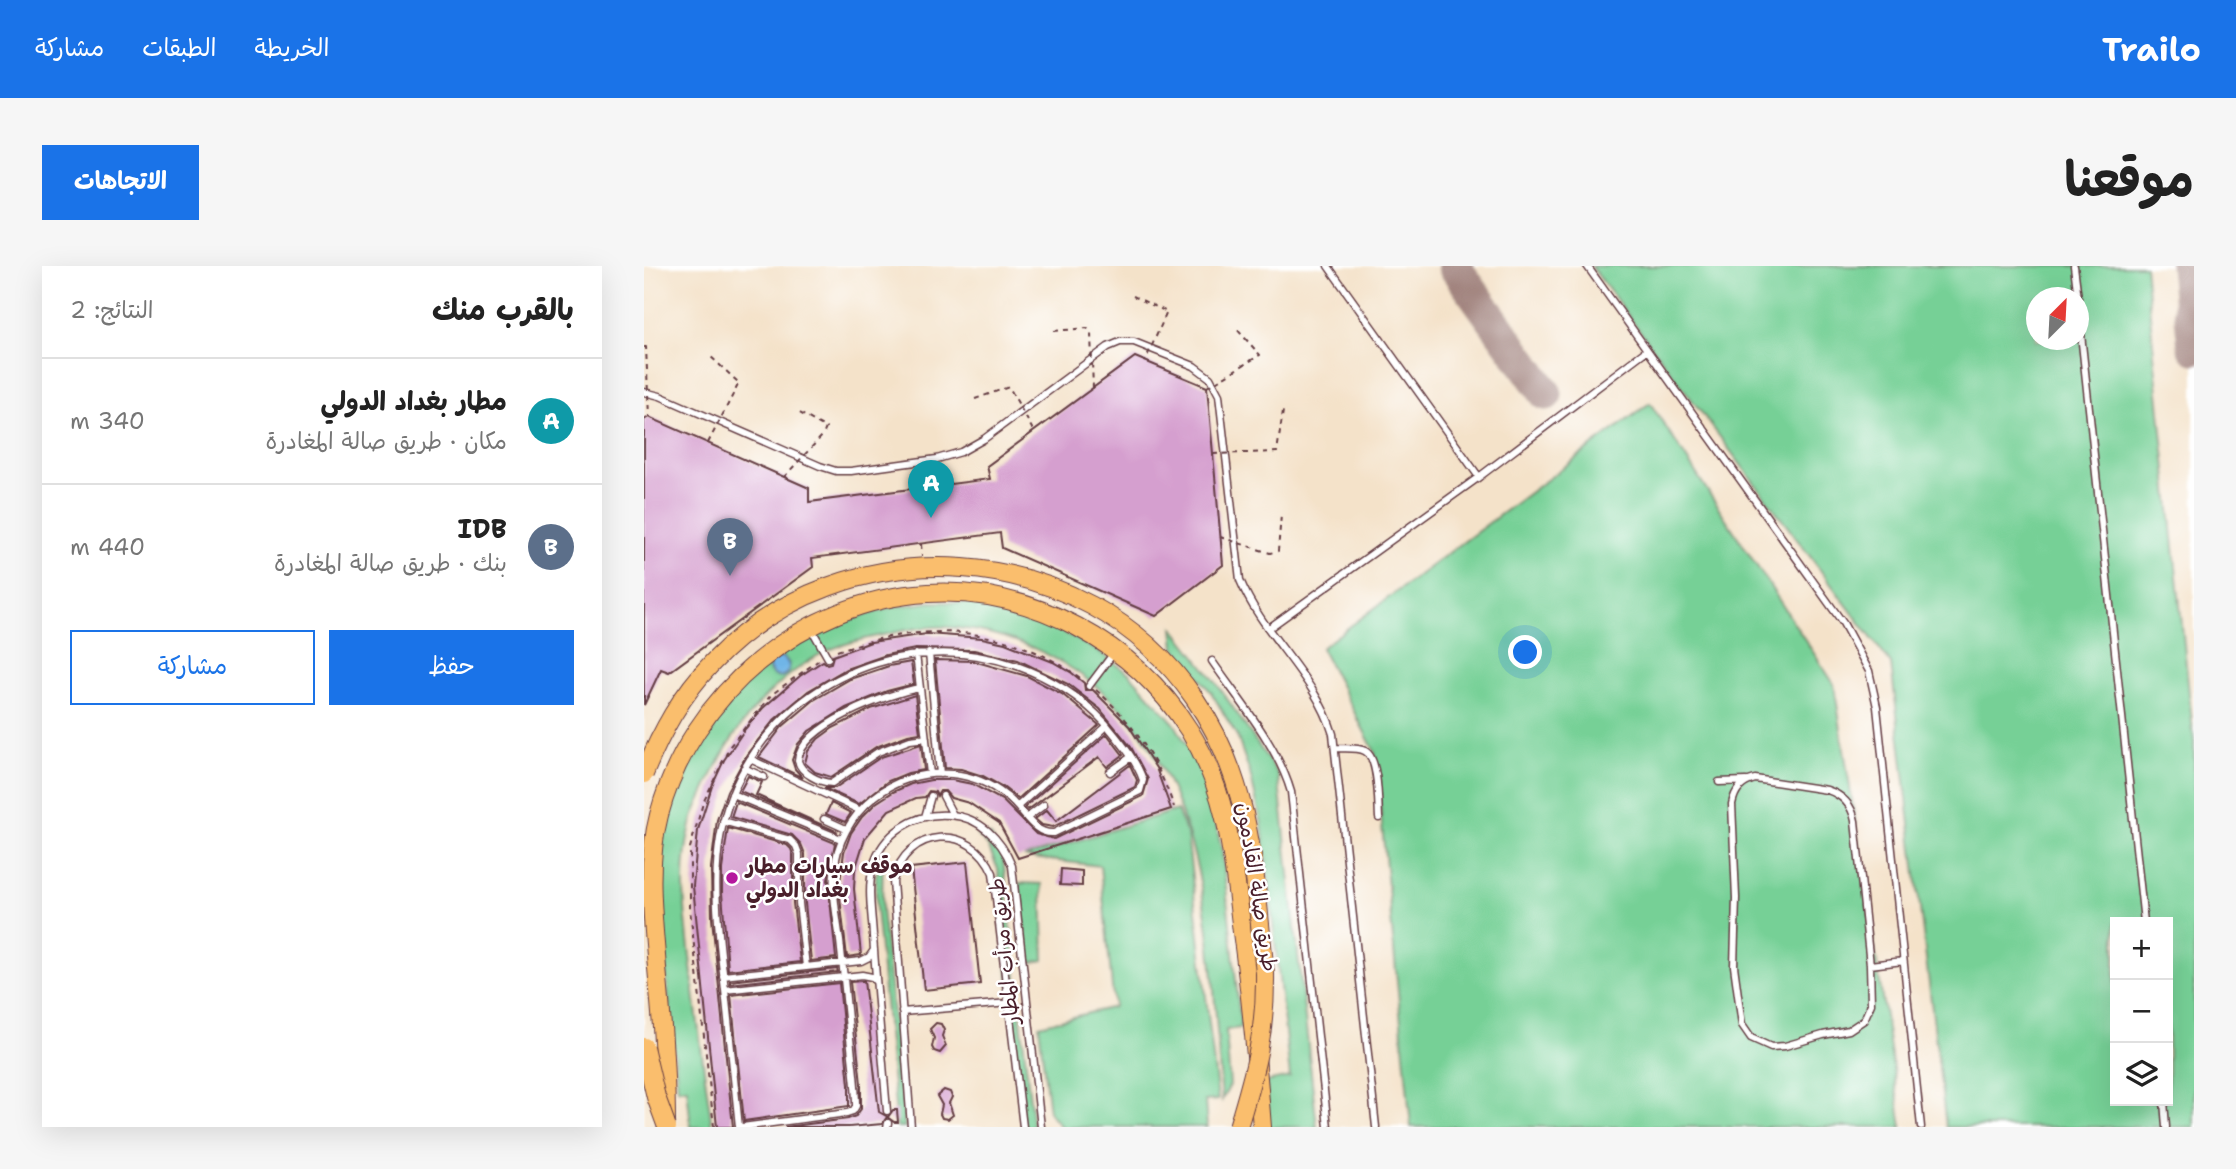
<!DOCTYPE html>
<html lang="ar">
<meta charset="utf-8">
<style>
body{margin:0;font-family:"Shantell Sans","Playpen Sans Arabic",sans-serif;background:#f6f6f6;color:#222;direction:rtl}
.controls{position:absolute;right:21px;bottom:21px;display:grid;overflow:hidden;border-radius:0px;box-shadow:0 7px 28px #0002}
.controls button{width:63px;height:63px;display:grid;place-items:center;padding:0;border:0;border-bottom:2px solid #e0e0e0;background:#fff;color:#222;font:35px sans-serif}
.compass{position:absolute;left:1382px;top:21px;width:63px;height:63px;border-radius:50%;background:#fff;box-shadow:0 7px 28px #0002;rotate:24deg}
.you{position:absolute;left:882px;top:387px;width:24px;height:24px;margin:-18px;border:5px solid #fff;border-radius:50%;background:#1a73e8;box-shadow:0 0 0 10px #1a73e833}
.badge{display:grid;place-items:center;width:46px;height:46px;border-radius:50%;background:#1a73e8;color:#fff;font-size:23px;font-weight:700}
.pin{position:absolute;translate:-50% -58px;filter:drop-shadow(0 2px 4px #0008)}
.pin::after{content:'';position:absolute;top:37px;width:24px;height:21px;background:inherit;clip-path:polygon(0 0,100% 0,50% 100%)}
.list{margin:0;padding:0;list-style:none}
h2{display:flex;justify-content:space-between;align-items:center;height:91px;margin:0;padding:0 28px;font-size:30px}
h2 small{font-size:23px;font-weight:400;color:#767676}
.list li{display:grid;grid-template-columns:46px 1fr auto;gap:21px;align-items:center;box-sizing:border-box;height:126px;padding:0 28px;border-top:2px solid #e0e0e0}
.list b{display:block;font-size:26px;white-space:nowrap}
.list p{margin:0;font-size:23px;white-space:nowrap;color:#767676}
.list em{font-size:23px;font-style:normal;color:#767676}
.actions{display:flex;gap:14px;padding:21px 28px}
.actions a{flex:1;padding:16px 0;border:2px solid #1a73e8;border-radius:0px;text-align:center;font-size:24px;color:#1a73e8}
.actions .main{background:#1a73e8;color:#fff}
.icon{flex:none;width:38px;height:38px;fill:none;stroke:currentColor;stroke-width:2;stroke-linecap:round;stroke-linejoin:round}
.map{position:relative;flex:none;width:1550px;height:861px;overflow:hidden;direction:ltr;border-radius:0px}
header{display:flex;align-items:center;gap:42px;box-sizing:border-box;height:98px;padding:0 35px;background:#1a73e8;color:#fff}
header strong{font-size:33px}
nav{display:flex;gap:38px;margin-inline-start:auto;font-size:24px}
.intro{display:flex;align-items:center;justify-content:space-between;box-sizing:border-box;height:168px;padding:0 42px}
h1{margin:0;font-size:49px}
.button{padding:18px 32px;border-radius:0px;background:#1a73e8;color:#fff;font-size:24px;font-weight:700}
main{display:flex;gap:42px;padding:0 42px}
aside{flex:1;background:#fff;border-radius:0px;box-shadow:0 7px 28px #0002}
.map>svg:first-child{display:block}
</style>
<header>
<strong>Trailo</strong>
<nav><a>الخريطة</a><a>الطبقات</a><a>مشاركة</a></nav>
</header>
<div class="intro"><h1>موقعنا</h1><a class="button">الاتجاهات</a></div>
<main>
<div class="map">
<svg width="1550" height="861" viewBox="0 0 1550 861">
<rect width="100%" height="100%" fill="#fff"/>
<filter id="ink" filterUnits="userSpaceOnUse"><feTurbulence type="fractalNoise" baseFrequency=".0143" numOctaves="2"/><feDisplacementMap in="SourceGraphic" scale="14" xChannelSelector="R" yChannelSelector="G"/><feConvolveMatrix kernelMatrix="1 2 1 2 8 2 1 2 1" color-interpolation-filters="sRGB"/></filter>
<filter id="wash" filterUnits="userSpaceOnUse"><feTurbulence type="fractalNoise" baseFrequency=".00686" numOctaves="4" result="noise"/><feDisplacementMap in="SourceGraphic" scale="28" xChannelSelector="R" yChannelSelector="G"/><feGaussianBlur stdDeviation="1.57" result="paint"/><feColorMatrix in="noise" values="0 0 0 0 0 0 0 0 0 0 0 0 0 0 0 0 0 1.4 0 .05"/><feComposite in="paint" operator="in"/></filter>
<g filter="url(#wash)">
<rect width="100%" height="100%" fill="#f4e2c9"/>
<!-- green -->
<path fill="#76d096" stroke="#607860" stroke-width="2" fill-rule="evenodd" d="M947,0H1501L1550,476V861H1302L1247,398ZM1392,32H1434V74H1392ZM1471,656H1524V835H1471Z
M1006,137L1190,418L1258,861H767L731,486L677,382Z
M288,336L329,337L401,356L454,385L486,408L530,457L561,510L578,585L597,762L582,764L586,819L578,834C568,717 570,585 507,483C463,412 385,366 302,361C281,360 260,364 239,369C218,373 192,379 173,390C123,420 87,465 64,518C58,531 50,545 47,559C35,603 41,647 46,691C52,748 60,804 68,861H47L43,822L34,823L14,629L21,547L43,491L82,431L117,397L178,362L249,341Z
M529,361L571,415L634,508L673,861H624L622,816L646,811L618,559L606,507L593,470L567,426L531,382Z
M533,544L543,568L574,834L561,835L563,861H417L405,847L395,759L470,741L456,600L380,591Z
M333,569L347,570L359,592L389,861H379L354,603L344,580Z
M239,586L238,644L261,861H253L232,642V610Z
M375,617L398,618L400,694L385,697Z"/>
<!-- water -->
<path fill="#70b5e7" stroke="#5d6a89" stroke-width="2" d="M125 401a10 10 0 1 1 20 0a10 10 0 1 1-20 0Z"/>
<g fill="none" stroke-linecap="round" stroke-linejoin="round">
<!-- taxiway -->
<path stroke="#9f807a" stroke-width="33" d="M810,0L902,128
M1542,0L1550,82"/>
</g>
<g id="blocks">
<!-- building -->
<path fill="#d59fcf" d="M491,91L563,121L579,299L512,350L358,282L356,267L168,292L169,301L25,406L17,403L0,439V154L5,151L165,222V236L346,213L343,200Z
M283,368L338,372L361,377L409,396L428,407L440,417L441,424H449L485,460L512,502L527,543L374,592L355,557L325,537L307,532L301,525H296L293,530L291,526L285,525L281,531L272,532L245,544L221,572L211,604L210,623L217,689L203,691L195,623L200,586L207,567L218,551L232,537L249,526L267,518L287,514H308L328,518L358,534L392,568L410,573L499,530L504,513L487,481L456,443L424,418L374,394L330,384L271,383L242,389L202,403L164,425L130,454L103,488L83,525L73,554L67,602L68,652L89,861H73L49,620L54,564L68,520L80,494L101,463L119,442L156,410L179,395L183,398L187,397L189,390L227,376Z
M291,394L329,395L383,410L418,428L455,459L374,533L359,521L339,510L317,503L301,502Z
M267,396L270,418L243,425L202,442L165,465L154,478L148,494L151,503L159,512L115,491L138,461L170,434L206,413L245,400Z
M271,429L276,467L264,469L232,481L187,511L171,506L161,497L164,485L174,473L189,462L227,443Z
M463,468L479,489L463,501L455,491L384,544L381,541Z
M277,478L280,504L264,507L244,515L215,538L180,522H191L237,491Z
M486,499L493,514L491,521L409,561L398,559L391,553L403,544L412,555Z
M104,510L118,516L112,529L194,566L96,525Z
M92,536L191,577L184,614L192,692L167,695L161,637V588L157,578L148,569L87,551Z
M187,537L207,547L201,556L182,548Z
M84,562L143,579L147,583L149,589V637L156,696L84,704L78,627V603Z
M323,596L336,718L280,724L267,602Z
M417,603L438,605V620L416,619Z
M193,703L194,706L86,718V715Z
M218,715H220L235,846L244,851L249,844H253L254,856H250L243,851L238,858L205,861H141L204,853L212,850L217,843V818L206,716Z
M195,717L205,819V840L100,855L87,729Z
M292,757L297,758L300,764L298,770L302,780L296,787L290,785L288,781L290,772L286,763Z
M300,824L306,826L308,831L305,837L309,849L304,853L298,852L296,848L298,839L293,830Z"/>
</g>
</g>
<g filter="url(#ink)">
<use href="#blocks" fill-opacity="0" stroke="#643c43" stroke-width="2"/>
<g fill="none" stroke-linecap="round" stroke-linejoin="round">
<!-- lane casing -->
<g stroke="#643c43" stroke-width="9">
<path id="lane" d="M684,0L835,211
M943,0L1199,357L1225,405L1233,441L1277,861
M1430,0L1434,32
M1434,40L1500,656
M0,126L16,130L176,200L192,205H207L293,193L317,186L340,173L464,81L476,76H490L550,100L566,112L575,129L596,314C619,370 671,409 689,468L732,861
M167,362L184,392
M625,362L835,211L1003,84
M285,387L296,508
M272,388L286,508
M568,395C596,436 633,478 647,526L684,861
M445,420L469,388
M276,422C246,427 156,459 154,495C158,508 175,516 188,517L234,486L266,474L282,472
M692,482C701,483 713,481 721,485C735,492 734,537 735,552
M106,493L215,544
M100,502L120,511
M466,506L487,491
M1111,513L1183,524C1199,529 1208,539 1211,555L1226,699L1227,738L1220,754L1205,764L1179,769L1141,780L1127,781L1107,772L1098,759L1090,700L1092,632L1088,538C1091,524 1097,517 1111,513Z
M1075,516L1102,515
M88,528L197,573
M299,530L309,549
M374,540L463,460
M281,551L287,530
M384,551L400,539
M180,553L202,563
M79,555L146,574L152,580L155,588V637L162,701
M1226,699L1259,695
M79,710L217,695L225,691L230,684
M81,724L218,709L228,711L232,716
M258,746L365,737
M1520,835L1522,861
M243,845C238,787 233,728 229,670C228,648 223,623 229,601C238,567 271,546 306,549C336,551 357,573 368,600L397,861
M95,861C90,815 86,770 81,724C74,660 63,594 87,531C131,418 259,360 373,400C407,412 437,431 461,457C475,474 492,493 499,514L496,525L410,567C388,569 379,542 362,530C347,518 328,510 308,508C249,502 195,546 190,606C188,628 193,652 196,675C200,710 203,746 207,781C209,801 212,821 212,840L209,845L203,847L98,861
M243,861L244,857
M267,861L249,615C262,561 327,556 349,607L379,861"/>
</g>
<!-- primary casing -->
<g stroke="#643c43" stroke-width="20">
<path id="primary" d="M22,856C22,804 18,754 13,702C9,651 2,599 15,549C47,428 159,334 284,327C388,321 490,377 545,464C585,528 589,593 598,666C607,731 613,796 618,861"/>
</g>
<!-- path -->
<path stroke="#643c43" stroke-width="2" stroke-dasharray="5 5" stroke-linecap="butt" d="M277,278L278,290
M193,385C278,355 365,358 439,414
M452,424C489,455 514,495 530,541
M70,861L46,643V582L59,537L86,480L127,429L175,394"/>
<!-- lane -->
<use href="#lane" stroke="#fff" stroke-width="6"/>
<!-- primary -->
<use href="#primary" stroke="#fabe6d" stroke-width="18"/>
<!-- primary-bridge casing -->
<g stroke="#643c43" stroke-width="20" stroke-linecap="butt">
<path id="primary-bridge" d="M0,508C17,466 37,429 69,396C202,257 441,272 551,433C609,518 610,608 621,707C622,766 611,805 594,861
M0,781L12,831L23,861"/>
</g>
<!-- path-bridge -->
<path stroke="#643c43" stroke-width="2" stroke-dasharray="5 5" stroke-linecap="butt" d="M489,30L523,46L501,95
M410,65L443,62L447,67L449,123
M0,81H2L5,151
M563,121L616,89L591,61
M331,133L365,121L390,166
M64,177L95,117L64,88
M569,188L633,186L639,145
M140,211L179,169L182,162L154,146
M576,271L626,287L634,285L637,249"/>
<!-- primary-bridge -->
<use href="#primary-bridge" stroke="#fabe6d" stroke-width="18"/>
</g>
</g>
<!-- markers -->
<circle fill="#b5179e" stroke="#fff" stroke-width="2.5" cx="88" cy="612" r="7"/>
<g text-anchor="middle" dominant-baseline="central" stroke-width="5" stroke-linejoin="round" paint-order="stroke">
<!-- poi labels -->
<g font-size="21" font-weight="bold" fill="#4a1f2b" stroke="#fff" text-anchor="start">
<text x="102" y="600">موقف سيارات مطار<tspan x="102" dy="24">بغداد الدولي</tspan></text>
</g>
<!-- street labels -->
<g font-size="21" fill="#4a1f2b" stroke="#fff">
<text transform="translate(613 621) rotate(81)">طريق صالة القادمون</text>
<text transform="translate(360 685) rotate(-96)">طريق مرأب المطار</text>
</g>
</g>
</svg>
<div class="controls">
<button>+</button>
<button>−</button>
<button><svg class="icon" aria-label="layers" viewBox="0 0 24 24"><path d="M12 4l9 5-9 5-9-5zM3 14l9 5 9-5"/></svg></button>
</div>
<svg class="compass" viewBox="-18 -18 36 36"><path d="M0-13l5 13h-10z" fill="#e53935"/><path d="M0 13l5-13h-10z" fill="#767676"/></svg>
<div class="you"></div>
<div class="pin badge" style="left:287px;top:252px;background:#0f9aa8">A</div>
<div class="pin badge" style="left:86px;top:310px;background:#5c6f8a">B</div>
</div>
<aside>
<h2>بالقرب منك<small>النتائج: 2</small></h2>
<ul class="list">
<li><span class="badge" style="background:#0f9aa8">A</span><div><b>مطار بغداد الدولي</b><p>مكان · طريق صالة المغادرة</p></div><em>340 m</em></li>
<li><span class="badge" style="background:#5c6f8a">B</span><div><b>IDB</b><p>بنك · طريق صالة المغادرة</p></div><em>440 m</em></li>
</ul>
<div class="actions"><a class="main">حفظ</a><a>مشاركة</a></div>
</aside>
</main>
